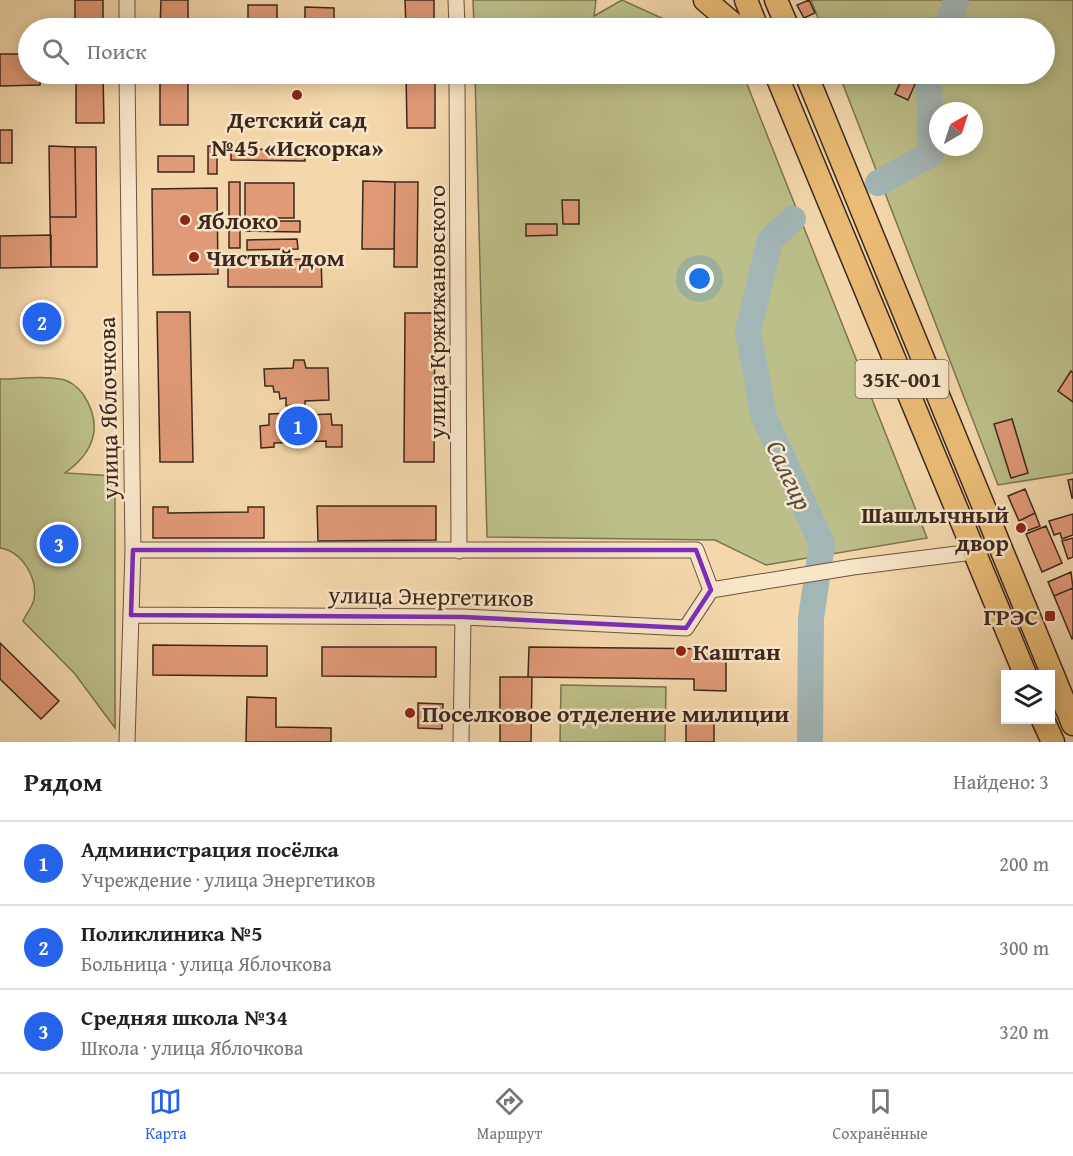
<!DOCTYPE html>
<html lang="ru">
<meta charset="utf-8">
<style>
body{margin:0;font-family:"Gentium Book Plus",serif;background:#f6f6f6;color:#222}
.controls{position:absolute;right:18px;bottom:18px;display:grid;overflow:hidden;border-radius:0px;box-shadow:0 3px 15px #0003}
.controls button{width:54px;height:54px;display:grid;place-items:center;padding:0;border:0;border-bottom:2px solid #e0e0e0;background:#fff;color:#222;font:30px sans-serif}
.compass{position:absolute;left:929px;top:102px;width:54px;height:54px;border-radius:50%;background:#fff;box-shadow:0 3px 15px #0003;rotate:39deg}
.you{position:absolute;left:700px;top:279px;width:21px;height:21px;margin:-15px;border:4px solid #fff;border-radius:50%;background:#1a73e8;box-shadow:0 0 0 9px #1a73e833}
.badge{display:grid;place-items:center;width:39px;height:39px;border-radius:50%;background:#2563eb;color:#fff;font-size:20px;font-weight:700}
.pin{position:absolute;translate:-50% -50%;border:3px solid #fff;box-shadow:0 2px 6px #0006}
.list{margin:0;padding:0;list-style:none}
h2{display:flex;justify-content:space-between;align-items:center;height:78px;margin:0;padding:0 24px;font-size:26px}
h2 small{font-size:20px;font-weight:400;color:#767676}
.list li{display:grid;grid-template-columns:39px 1fr auto;gap:18px;align-items:center;box-sizing:border-box;height:84px;padding:0 24px;border-top:2px solid #e0e0e0}
.list b{display:block;font-size:22px;white-space:nowrap}
.list p{margin:0;font-size:20px;white-space:nowrap;color:#767676}
.list em{font-size:20px;font-style:normal;color:#767676}
.icon{flex:none;width:33px;height:33px;fill:none;stroke:currentColor;stroke-width:2;stroke-linecap:round;stroke-linejoin:round}
.map{position:relative;flex:none;width:1073px;height:742px;overflow:hidden}
.search{position:absolute;background:#fff;box-shadow:0 3px 15px #0003;left:18px;right:18px;top:18px;height:66px;display:flex;align-items:center;gap:15px;box-sizing:border-box;padding:0 21px;border-radius:33px;color:#767676;font-size:22px}
.sheet{height:330px;background:#fff}
nav{display:flex;justify-content:space-around;align-items:center;box-sizing:border-box;height:84px;border-top:2px solid #e0e0e0;background:#fff;font-size:16px;color:#767676}
nav a{display:grid;justify-items:center;gap:3px}
nav .on{color:#2563eb}
.map>svg:first-child{display:block}
</style>
<div class="map">
<svg width="1073" height="742" viewBox="0 0 1073 742">
<rect width="100%" height="100%" fill="#f4d8ac"/>
<filter id="stains"><feTurbulence type="fractalNoise" baseFrequency=".00333" numOctaves="4"/><feColorMatrix values="0 0 0 0 .2 0 0 0 0 .09 0 0 0 0 .02 0 0 0 .5 -.17"/></filter>
<radialGradient id="worn" r=".72"><stop offset=".6" stop-color="#630" stop-opacity="0"/><stop offset="1" stop-color="#630" stop-opacity=".3"/></radialGradient>
<!-- green -->
<path fill="#bcbf89" stroke="#7c7353" stroke-width="1.5" fill-rule="evenodd" d="M473,0H596L594,16L622,0L668,21L693,19L710,28H474Z
M811,0H1073V473L998,485L839,74H1044V28H822ZM938,111H974V147H938Z
M475,74H743L927,538L766,565L715,540L487,537Z
M0,379C19,379 42,375 60,379C69,380 78,387 83,394C104,426 94,452 65,473L115,476V728L75,674L23,621C26,614 33,606 34,599C38,577 21,551 0,548Z
M561,685L666,687L665,742H560Z"/>
<g fill="none" stroke-linecap="round" stroke-linejoin="round">
<!-- river -->
<path stroke="#a2b6b6" stroke-width="26" d="M947,28L956,0
M878,183L931,154L929,82L932,74
M793,219L770,240L748,331L764,417L822,544L811,618L810,742"/>
</g>
<!-- building -->
<path fill="#e19a78" stroke="#3d271d" stroke-width="1.5" d="M75,0H103V28H75Z
M161,0H188V28H160Z
M405,0H434V28H406Z
M809,0L815,13L804,18L797,5Z
M248,5H277V28H248Z
M305,7L334,8V28H305Z
M0,54H28V74H40V85L0,86Z
M76,74H103L104,123H76Z
M160,74H188V125H160Z
M247,74H275V80H247Z
M306,74H333V83L306,82Z
M406,74H435V128H407Z
M823,74H837L838,76L826,81Z
M903,77L916,82L908,100L895,94Z
M0,130H12V163H0Z
M49,146L75,147L76,217H50Z
M208,146H217V174H208Z
M75,147H96L97,267H51L50,217H76Z
M231,149L305,150V161L231,160Z
M158,156H194V172H158Z
M363,181L395,182L394,249H362Z
M229,182H240V248H229Z
M395,182H418L417,267H394Z
M245,183H294V218H245Z
M217,188L218,274L153,275L152,189Z
M562,200H579V224H563Z
M246,221H300V232L246,231Z
M526,224H557V235L526,236Z
M51,235V267L0,268V236Z
M297,239L298,249L247,250V240Z
M321,259L322,287H228V260Z
M157,312H190L193,462H160Z
M405,313H435L434,462H404Z
M294,360H304L306,368H328L329,400L305,401V415L331,414L332,425H342V447H326V441L274,443V447L261,448L260,426L269,425V414L293,413V405L286,406V398L280,399L279,392H274L273,386H265L264,369L293,368Z
M1071,371L1073,373V402L1058,391Z
M1012,419L1028,473L1011,478L994,424Z
M1073,479V498H1072L1068,480Z
M1025,489L1035,513L1019,521L1008,496Z
M317,506H436V540L318,541Z
M153,507H168V513L248,512V507H264V538H153Z
M1035,513L1040,526L1024,532L1019,521Z
M1073,514V535L1062,539L1060,533L1054,535L1049,521Z
M1046,526L1062,563L1042,572L1026,534Z
M1073,538V557L1068,559L1062,541Z
M1071,572L1073,588L1054,596L1048,582Z
M1073,588V638L1072,639L1054,596Z
M0,643L59,701L41,719L0,679Z
M153,645L267,646V676L153,675Z
M322,647H436V677L322,676Z
M529,647L726,649V691L694,690V679L528,677Z
M500,677H532L531,742H500Z
M247,697L276,698V727L331,728V742H246Z
M418,703L443,704L442,729L418,728Z
M686,714H714V742H686Z"/>
<g fill="none" stroke-linecap="round" stroke-linejoin="round">
<!-- minor casing -->
<g stroke="#6b5341" stroke-width="17">
<path id="minor" d="M456,0L457,28
M127,28V0
M457,74L459,551
M133,550H696L711,590
M711,590L853,567L973,552
M131,615L463,617L686,628L711,590
M127,742L133,550L127,74
M461,742L463,617"/>
</g>
<!-- primary casing -->
<g stroke="#3d271d" stroke-width="25">
<path id="primary" d="M705,0L738,28
M746,0L757,28
M776,0L788,28
M776,74L1025,674
M806,74L1073,724
M1043,720L1053,742"/>
</g>
<!-- minor -->
<use href="#minor" stroke="#f8e6c9" stroke-width="15"/>
<!-- primary -->
<use href="#primary" stroke="#eabc76" stroke-width="22"/>
</g>
<!-- marked area -->
<path fill="none" stroke="#7b2cbf" stroke-width="4.5" stroke-linejoin="round" d="M133,550H696L711,590L686,628L463,617L131,615Z"/>
<!-- markers -->
<g fill="#8f2418" stroke="#f8e6c9" stroke-width="2">
<circle cx="297" cy="95" r="6"/>
<circle cx="185" cy="220" r="6"/>
<circle cx="194" cy="257" r="6"/>
<circle cx="1021" cy="528" r="6"/>
<rect x="1044" y="610" width="12" height="12" rx="3"/>
<circle cx="681" cy="651" r="6"/>
<circle cx="410" cy="713" r="6"/>
</g>
<g text-anchor="middle" dominant-baseline="central" stroke-width="5" stroke-linejoin="round" paint-order="stroke">
<!-- shield labels -->
<rect fill="#f8e6c9" stroke="#756051" stroke-width="1.5" x="855.5" y="360" width="93" height="38" rx="4.5"/>
<g font-size="22" font-weight="bold" fill="#3d271d">
<text x="902" y="379">35К-001</text>
</g>
<!-- poi labels -->
<g font-size="24" font-weight="bold" fill="#3d271d" stroke="#f8e6c9" text-anchor="start">
<text x="297" y="119" text-anchor="middle">Детский сад<tspan x="297" dy="28">№45 «Искорка»</tspan></text>
<text x="197" y="220">Яблоко</text>
<text x="206" y="257">Чистый дом</text>
<text x="1009" y="514" text-anchor="end">Шашлычный<tspan x="1009" dy="28">двор</tspan></text>
<text x="1038" y="616" text-anchor="end">ГРЭС</text>
<text x="693" y="651">Каштан</text>
<text x="422" y="713">Поселковое отделение милиции</text>
</g>
<!-- street labels -->
<g font-size="24" fill="#3d271d" stroke="#f8e6c9">
<text transform="translate(436 312) rotate(-90)">улица Кржижановского</text>
<text transform="translate(108 408) rotate(-91)">улица Яблочкова</text>
<text transform="translate(431 596) rotate(1)">улица Энергетиков</text>
</g>
<!-- water labels -->
<g font-size="26" font-style="italic" fill="#564b43" stroke="#f8e6c9">
<text transform="translate(790 475) rotate(65)">Салгир</text>
</g>
</g>
<rect width="100%" height="100%" filter="url(#stains)"/>
<rect width="100%" height="100%" fill="url(#worn)"/>
</svg>
<div class="controls">
<button><svg class="icon" aria-label="layers" viewBox="0 0 24 24"><path d="M12 4l9 5-9 5-9-5zM3 14l9 5 9-5"/></svg></button>
</div>
<svg class="compass" viewBox="-18 -18 36 36"><path d="M0-13l5 13h-10z" fill="#e53935"/><path d="M0 13l5-13h-10z" fill="#767676"/></svg>
<div class="you"></div>
<div class="pin badge" style="left:298px;top:426px">1</div>
<div class="pin badge" style="left:42px;top:322px">2</div>
<div class="pin badge" style="left:59px;top:544px">3</div>
<div class="search"><svg class="icon" aria-label="search" viewBox="0 0 24 24"><circle cx="10" cy="10" r="6"/><path d="M15 15l6 6"/></svg>Поиск</div>
</div>
<section class="sheet">
<h2>Рядом<small>Найдено: 3</small></h2>
<ul class="list">
<li><span class="badge">1</span><div><b>Администрация посёлка</b><p>Учреждение · улица Энергетиков</p></div><em>200 m</em></li>
<li><span class="badge">2</span><div><b>Поликлиника №5</b><p>Больница · улица Яблочкова</p></div><em>300 m</em></li>
<li><span class="badge">3</span><div><b>Средняя школа №34</b><p>Школа · улица Яблочкова</p></div><em>320 m</em></li>
</ul>
</section>
<nav>
<a class="on"><svg class="icon" aria-label="map" viewBox="0 0 24 24"><path d="M3 6l6-2 6 2 6-2v14l-6 2-6-2-6 2zM9 4v14M15 6v14"/></svg>Карта</a>
<a><svg class="icon" aria-label="directions" viewBox="0 0 24 24"><path d="M12 3l9 9-9 9-9-9zM9 14v-3h6M13 9l2 2-2 2"/></svg>Маршрут</a>
<a><svg class="icon" aria-label="saved" viewBox="0 0 24 24"><path d="M7 4h10v16l-5-4-5 4z"/></svg>Сохранённые</a>
</nav>
